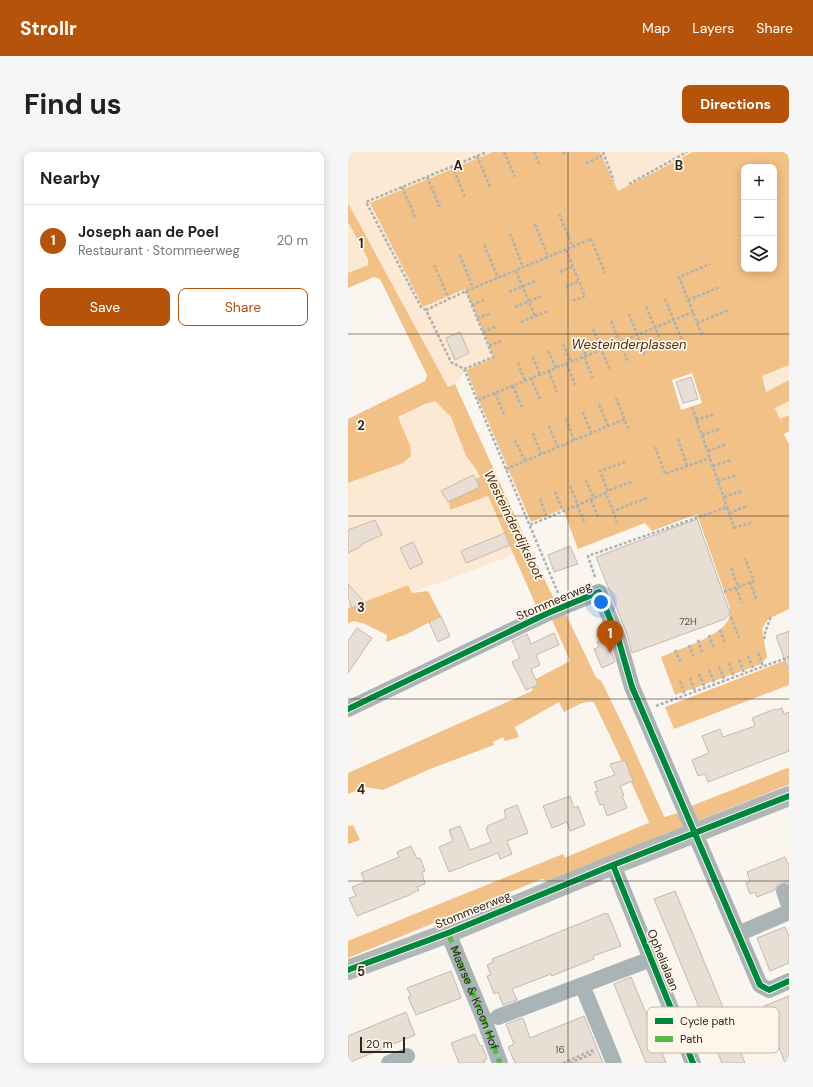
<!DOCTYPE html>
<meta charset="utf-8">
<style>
body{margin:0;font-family:"DM Sans",sans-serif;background:#f6f6f6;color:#222}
.controls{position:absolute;right:12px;top:12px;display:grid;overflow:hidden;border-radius:8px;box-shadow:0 2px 10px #0003}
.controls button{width:36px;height:36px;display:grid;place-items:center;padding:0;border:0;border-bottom:1px solid #e0e0e0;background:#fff;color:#222;font:20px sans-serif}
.scale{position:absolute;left:12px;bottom:10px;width:45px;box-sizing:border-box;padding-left:4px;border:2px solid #2f261c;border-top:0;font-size:11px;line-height:14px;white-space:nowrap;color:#2f261c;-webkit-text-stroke:3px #fff5ea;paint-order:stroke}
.you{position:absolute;left:253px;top:450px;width:14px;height:14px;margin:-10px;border:3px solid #fff;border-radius:50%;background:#1a73e8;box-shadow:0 0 0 6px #1a73e833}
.badge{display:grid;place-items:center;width:26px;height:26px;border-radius:50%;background:#b45309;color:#fff;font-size:13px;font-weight:700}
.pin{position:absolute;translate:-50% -33px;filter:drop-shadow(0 1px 2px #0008)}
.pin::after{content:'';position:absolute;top:21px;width:14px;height:12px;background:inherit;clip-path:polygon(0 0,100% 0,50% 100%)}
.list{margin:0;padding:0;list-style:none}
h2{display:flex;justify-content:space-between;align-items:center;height:52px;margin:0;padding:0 16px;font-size:17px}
h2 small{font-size:13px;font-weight:400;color:#767676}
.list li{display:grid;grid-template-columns:26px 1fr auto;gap:12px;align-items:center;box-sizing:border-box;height:72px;padding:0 16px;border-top:1px solid #e0e0e0}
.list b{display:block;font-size:15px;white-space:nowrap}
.list p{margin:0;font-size:13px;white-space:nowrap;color:#767676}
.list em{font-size:13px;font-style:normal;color:#767676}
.actions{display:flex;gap:8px;padding:12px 16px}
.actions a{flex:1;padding:9px 0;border:1px solid #b45309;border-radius:8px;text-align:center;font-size:14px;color:#b45309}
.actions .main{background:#b45309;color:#fff}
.icon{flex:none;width:22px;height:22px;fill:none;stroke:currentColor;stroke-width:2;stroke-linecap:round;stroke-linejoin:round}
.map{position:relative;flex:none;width:441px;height:911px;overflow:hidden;border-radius:8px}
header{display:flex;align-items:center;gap:24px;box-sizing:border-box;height:56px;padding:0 20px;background:#b45309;color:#fff}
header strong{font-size:19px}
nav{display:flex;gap:22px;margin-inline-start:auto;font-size:14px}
.intro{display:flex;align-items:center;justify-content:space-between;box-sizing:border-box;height:96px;padding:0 24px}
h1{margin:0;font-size:28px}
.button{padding:10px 18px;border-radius:8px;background:#b45309;color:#fff;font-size:14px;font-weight:700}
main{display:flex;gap:24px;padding:0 24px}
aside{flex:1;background:#fff;border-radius:8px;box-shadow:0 2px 10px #0003}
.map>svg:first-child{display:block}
</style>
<header>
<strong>Strollr</strong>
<nav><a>Map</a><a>Layers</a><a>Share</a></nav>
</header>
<div class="intro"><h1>Find us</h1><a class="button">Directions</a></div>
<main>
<aside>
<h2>Nearby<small></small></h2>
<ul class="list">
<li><span class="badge">1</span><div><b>Joseph aan de Poel</b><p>Restaurant · Stommeerweg</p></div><em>20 m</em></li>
</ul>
<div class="actions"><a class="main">Save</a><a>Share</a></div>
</aside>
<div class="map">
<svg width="441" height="911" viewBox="0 0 441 911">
<rect width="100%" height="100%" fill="#faf5ef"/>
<!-- green -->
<path fill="#fce9d4" d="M0,0H145L22,51L75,154L117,137L146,205L118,218L107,232L100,235L0,51Z
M252,0H345L270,39Z
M0,70L20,107V113L0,121Z
M441,213V228L418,240L414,224Z
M87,249L103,265L118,304L128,317L132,325L100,338L102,358L140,343L167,402L64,441L60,433L0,456V331L21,323L62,293L50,265L77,252Z
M441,249V263L432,267L427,255Z"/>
<!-- water -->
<path fill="#f1c187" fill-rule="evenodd" d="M145,0H252L270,39L345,0H441V213L414,224L418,240L441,228V249L427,256L432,267L441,263V279L436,282L441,292V457L420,467L414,477L419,505L413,512L327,543L313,505C331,497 372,485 380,468C382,465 381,460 382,456L349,362L304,379L297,371L230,397L215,357L183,370L118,218L146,205L117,137L75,155L22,51ZM396,15H426V117H396Z
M0,51L100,235L107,232L186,406L208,451L217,460L262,555C238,546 238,549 216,560L211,550L167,575L171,585L157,589L155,585L145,590L146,593L82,617L35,638L17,635L0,642V621L184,539L186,528L222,509L199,456L193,457L189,456L140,344L102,358L100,338L132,325L128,317L118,304L103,265L87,249L77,252L50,265L62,293L63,304L55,311L0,331V267L77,229L79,223L32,127L26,125L0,136V121L20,113V107L0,70Z
M60,433L64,441L80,439L93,464L59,482L38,490L39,483L17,472L6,469L0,471V456Z
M441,507V533L326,577L317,555Z
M5,673L12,688L0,692V674Z
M215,702L221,716L0,806V789Z"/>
<!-- pier -->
<path fill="#faf5ef" d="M344,221L354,251L333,258L324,228Z"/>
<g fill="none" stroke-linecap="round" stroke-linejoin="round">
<!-- canal -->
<path stroke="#f1c187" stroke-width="16" d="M247,534L273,588L312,675L330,669
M345,662L441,624
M201,721L312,675"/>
</g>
<!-- building -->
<path fill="#e8ded4" stroke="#c0bab2" d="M112,180L121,201L107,208L98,186Z
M343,225L350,247L335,251L328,230Z
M125,323L132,335L100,350L93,339Z
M349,367L382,461L377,467L284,501L279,482L248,405Z
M27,368L34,383L14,392V394L0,401V378Z
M157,381L162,393L118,411L113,399Z
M65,390L75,411L62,417L52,396Z
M222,394L230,412L206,420L200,403Z
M0,432L17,451L4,456L0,445Z
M93,464L102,484L90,490L81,470Z
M9,476L24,486L0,521V489Z
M441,479V516L440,517L428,484Z
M206,481L211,493L188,503L192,513L183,517L190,533L178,538L164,510L172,506L164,489L179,482L183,492Z
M259,485L267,510L254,516L246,497L251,495L249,490Z
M434,556L436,562L441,560V599L360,630L357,622L350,624L344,608L361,601L354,584L372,577L375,585L407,574L404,566L427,557L428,558Z
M277,608L285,629L272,634L276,643L274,644L279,656L259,664L255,652L252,653L247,640L250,639L246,630L267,623L262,612Z
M222,644L226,656L230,654L237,673L222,679L219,670L204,676L195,654Z
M169,653L180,681L159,689L164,702L152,707L150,701L101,720L91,695L105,689L101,678L112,674L122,698L143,690L138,677L140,676L139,674L158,666L156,658Z
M63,694L69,707L72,706L77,719L74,720L77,732L69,735L71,738L64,741V742L9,764L1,746L8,744L4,735L17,730L13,721L51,705L49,700Z
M437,705L441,714V731L438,730H433L429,733L427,738L409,745L407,740L402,742L398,731L402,729L399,720Z
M327,739L379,865L383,863L389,877L420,865L416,854L441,844V911H437L421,869L411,895L386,884L397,911H374L306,747Z
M258,761L259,762H260L273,794L245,804L246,807L221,817L204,824L203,822L164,837L169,848L155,853L150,840L146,842L139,824L143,823L139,813L145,810L144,807Z
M437,775L441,784V811L422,819L409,786Z
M103,819L113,846L68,863L60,845L63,844L59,836Z
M283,825L312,895L318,911H298L272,847L266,832Z
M58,860L67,883L0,911V884Z
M236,864L255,911H167L160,895L166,892L158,872L175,866L182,886Z
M127,882L132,894L134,893L139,907L136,908L137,911H111L103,891Z"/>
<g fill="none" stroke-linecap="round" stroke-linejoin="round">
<!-- path -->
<path stroke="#aab2b2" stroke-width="2.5" stroke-dasharray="3 2" stroke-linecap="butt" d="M156,0L167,25
M186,0L192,14
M215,0L217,4
M255,0L266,29
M129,4L142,35
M238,11L256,3
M104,14L117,45
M79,25L92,55
M281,32L339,0
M54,35L67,65
M211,62L225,95
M187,72L200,105
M162,82L175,115
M136,93L150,126
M218,98L237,144L224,149
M112,103L125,136
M86,113L101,147
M168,119L187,164
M212,120L225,114
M218,135L231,129
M161,140L188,129
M317,147L334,188
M340,148L372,135
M124,153L136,148
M167,155L194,144
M298,155L316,196
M78,158L73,155L18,50L139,0
M281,162L297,203
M129,166L142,162
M263,169L280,210
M173,170L200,159
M349,171L381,158
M245,177L262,218
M135,180L147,175
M354,183L331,125L362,112
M231,186L238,204
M215,192L223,210
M141,194L153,189
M200,199L208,216
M185,205L192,223
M236,205L245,226
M170,211L177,229
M219,212L227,233
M116,217L145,205L118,139
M201,219L209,240
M183,226L192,247
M165,234L174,255
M147,241L156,262
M268,246L281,279
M130,248L345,160
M251,253L260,274
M344,255L379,355
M235,260L243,281
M218,267L226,288
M348,268L367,262
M201,274L210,295
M185,281L193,302
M354,283L372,277
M330,287L339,314
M167,288L177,309
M307,295L317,322L362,306
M360,299L378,292
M277,310L252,319L260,339L285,329
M365,314L383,308
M158,317L277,267
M238,328L246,347
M370,329L389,323
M222,334L230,353
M207,340L215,359
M376,345L394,339
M192,347L199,366
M243,348L250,365
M229,353L237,371
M265,359L269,371
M381,361L399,354
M182,373L258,341L265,359L299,346
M386,376L405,370
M383,416L390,435
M247,425L240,404L379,355L387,379
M402,430L408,447
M388,436L394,451
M376,440L406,429L397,406
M210,441L116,217L103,210L78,158L118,139L243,87L257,121
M383,465L391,486
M372,478L377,491
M361,483L366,496
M417,487L416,484L423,464
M350,488L354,500
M341,493L345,504
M327,498L333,511
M410,501L415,514
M400,504L406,518
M391,508L396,521
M381,511L386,525
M371,515L377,529
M361,518L367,532
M351,522L357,536
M342,526L347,539
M332,529L337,543
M308,554L441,505
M215,911L245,898
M222,911L246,901"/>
<!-- minor -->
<path stroke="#a9b4b6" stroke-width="16" d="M0,557L200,461L251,440L270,486L284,535L412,833L421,838L441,829
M265,713L345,911
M436,739L441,754
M100,781L135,865L152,911
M390,782L441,760
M234,833L266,911
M150,865L303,807
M41,911L59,904"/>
<!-- major -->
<path stroke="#afb8b7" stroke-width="20" d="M0,818L100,781L265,713L441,644"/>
<!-- quiet -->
<path stroke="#58b947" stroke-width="5" stroke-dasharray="10 5" stroke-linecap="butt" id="s1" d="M100,781L135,865L152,911"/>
<!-- cycleway casing -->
<g stroke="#fff5ea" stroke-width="8">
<path id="cycleway" d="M0,557L200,461L251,440L270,486L284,535L412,833L421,838L441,829
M265,713L345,911
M0,818L100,781L265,713L441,644"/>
</g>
<!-- cycleway -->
<use href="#cycleway" stroke="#00873e" stroke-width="6"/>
</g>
<!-- grid -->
<path fill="none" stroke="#2f261c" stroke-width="1" stroke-opacity="0.55" d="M220,0V911M0,182H441M0,364H441M0,547H441M0,729H441"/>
<g text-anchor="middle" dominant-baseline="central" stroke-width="3.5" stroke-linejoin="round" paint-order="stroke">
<!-- number labels -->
<g font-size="10" fill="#5d544a">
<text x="340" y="469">72H</text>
<text x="212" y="897">16</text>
</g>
<!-- street labels -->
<g font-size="12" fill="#2f261c" stroke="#fff5ea">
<text transform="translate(206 449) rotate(-23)">Stommeerweg</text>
<text transform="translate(125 758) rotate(-22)">Stommeerweg</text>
<text transform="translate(315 808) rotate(68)">Ophelialaan</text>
<text stroke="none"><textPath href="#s1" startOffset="70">Maarse &amp; Kroon Hof</textPath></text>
</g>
<!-- water labels -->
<g font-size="13" font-style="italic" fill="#4a300c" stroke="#fff5ea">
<text x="281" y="192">Westeinderplassen</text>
<text transform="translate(166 373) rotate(64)">Westeinderdijksloot</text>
</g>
</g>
<!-- legend -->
<rect x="299" y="855" width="132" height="46" rx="6" fill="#fff5ea" stroke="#c1b7ac" stroke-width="1"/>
<rect x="307" y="866" width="18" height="6" fill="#00873e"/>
<rect x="307" y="884" width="18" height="6" fill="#58b947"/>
<g font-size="11" fill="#2f261c">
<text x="332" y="873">Cycle path</text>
<text x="332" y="891">Path</text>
</g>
<g font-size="13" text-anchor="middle" font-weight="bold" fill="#2f261c" stroke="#fff5ea" stroke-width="3.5" stroke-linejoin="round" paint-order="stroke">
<text x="110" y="18">A</text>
<text x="331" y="18">B</text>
<text x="13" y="96">1</text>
<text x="13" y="278">2</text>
<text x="13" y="460">3</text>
<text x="13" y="642">4</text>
<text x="13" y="824">5</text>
</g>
</svg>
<div class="controls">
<button>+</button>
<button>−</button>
<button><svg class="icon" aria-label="layers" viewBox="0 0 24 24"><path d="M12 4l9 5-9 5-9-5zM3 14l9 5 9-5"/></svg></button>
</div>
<div class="scale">20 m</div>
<div class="you"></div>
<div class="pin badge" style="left:262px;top:501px">1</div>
</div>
</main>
